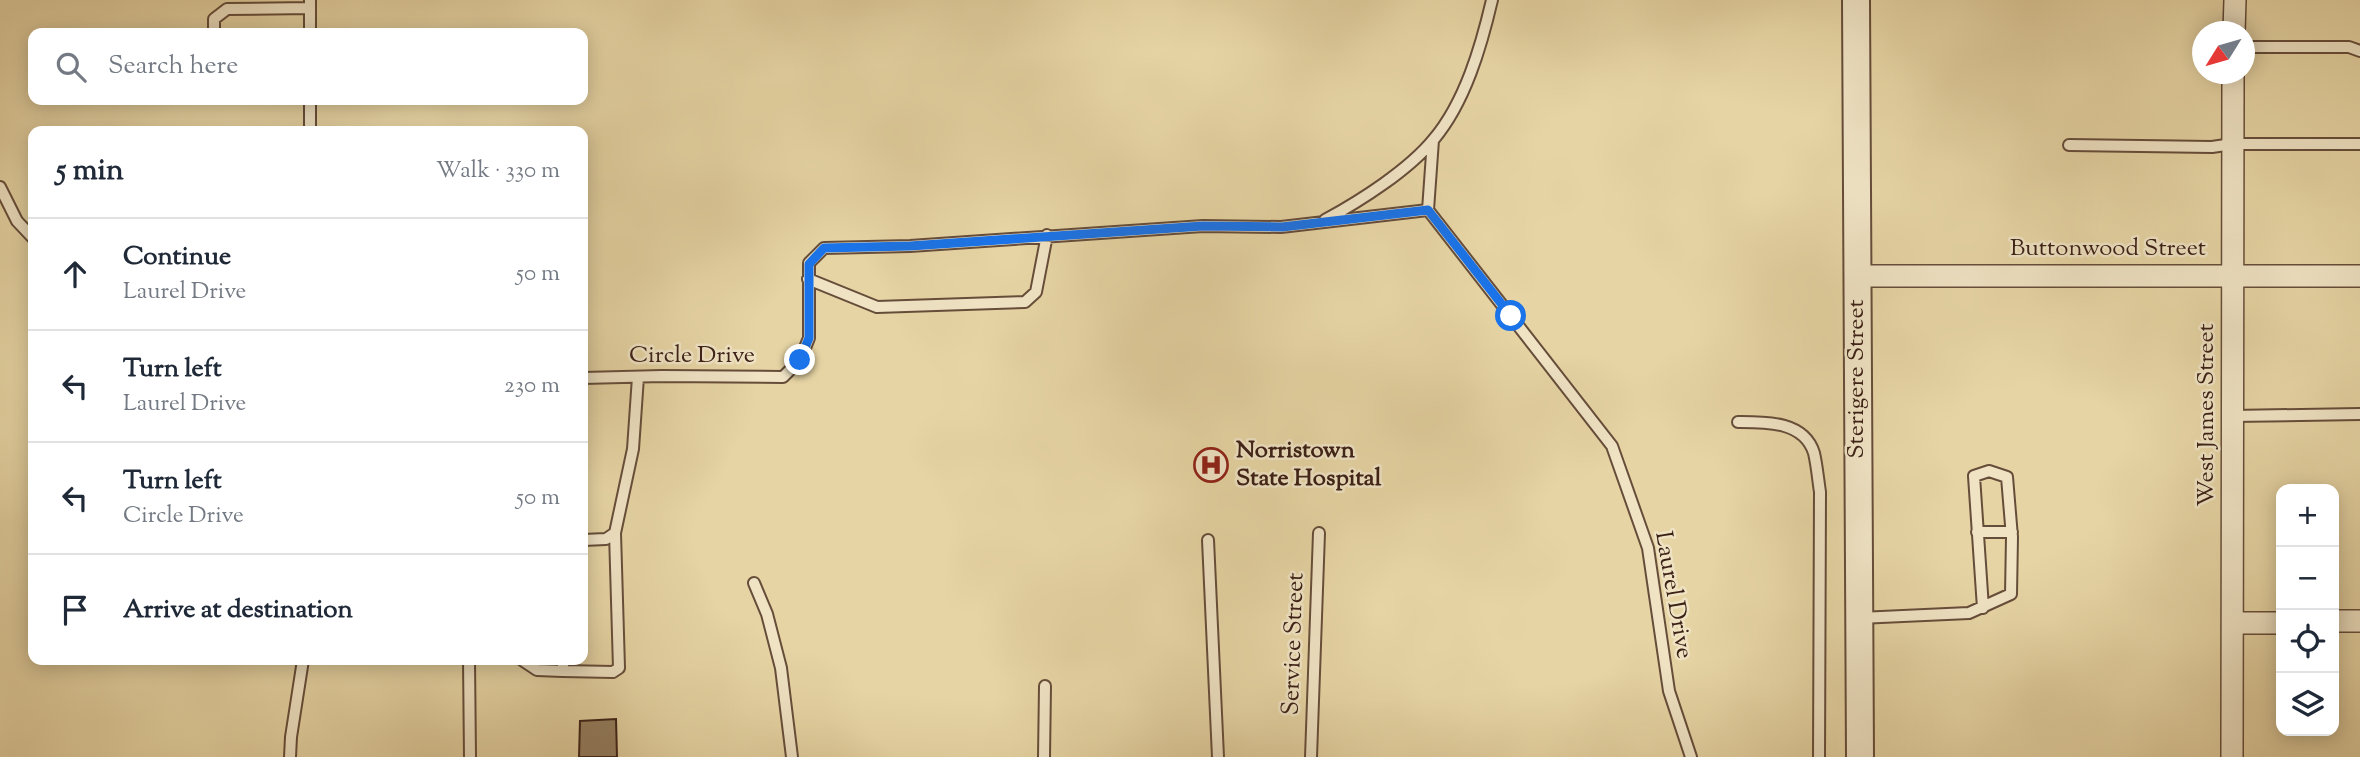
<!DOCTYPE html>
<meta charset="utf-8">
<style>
body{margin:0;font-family:"Sorts Mill Goudy",serif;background:#f2f2f3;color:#1f2937}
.controls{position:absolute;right:21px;bottom:21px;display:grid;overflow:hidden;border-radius:14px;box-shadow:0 4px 18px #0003}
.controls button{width:63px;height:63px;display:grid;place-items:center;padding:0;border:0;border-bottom:2px solid #e0e1e3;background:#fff;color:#1f2937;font:35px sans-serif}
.compass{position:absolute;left:2192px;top:21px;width:63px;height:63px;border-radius:50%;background:#fff;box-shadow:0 4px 18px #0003;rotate:233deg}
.stop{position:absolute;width:21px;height:21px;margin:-16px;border:5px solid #1a73e8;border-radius:50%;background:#fff}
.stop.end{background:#1a73e8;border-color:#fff;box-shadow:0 2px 7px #0008}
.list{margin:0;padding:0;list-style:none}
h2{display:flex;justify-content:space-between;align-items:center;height:91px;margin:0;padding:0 28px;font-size:30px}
h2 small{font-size:23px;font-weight:400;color:#747a83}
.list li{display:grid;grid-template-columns:46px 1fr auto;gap:21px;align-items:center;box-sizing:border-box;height:112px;padding:0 28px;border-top:2px solid #e0e1e3}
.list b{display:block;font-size:26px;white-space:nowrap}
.list p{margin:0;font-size:23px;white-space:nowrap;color:#747a83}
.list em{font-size:23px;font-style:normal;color:#747a83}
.icon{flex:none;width:38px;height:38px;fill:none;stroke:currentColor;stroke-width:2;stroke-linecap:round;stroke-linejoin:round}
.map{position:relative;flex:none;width:2360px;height:757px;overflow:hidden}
.search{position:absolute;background:#fff;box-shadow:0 4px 18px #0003;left:28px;top:28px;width:560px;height:77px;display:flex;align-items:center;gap:18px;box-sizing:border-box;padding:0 24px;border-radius:14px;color:#747a83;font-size:26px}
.panel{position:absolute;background:#fff;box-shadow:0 4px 18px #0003;left:28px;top:126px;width:560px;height:539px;border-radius:14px}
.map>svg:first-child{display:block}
</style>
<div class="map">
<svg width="2360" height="757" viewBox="0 0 2360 757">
<rect width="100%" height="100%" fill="#e6d4a4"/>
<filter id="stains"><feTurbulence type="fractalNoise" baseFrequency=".00286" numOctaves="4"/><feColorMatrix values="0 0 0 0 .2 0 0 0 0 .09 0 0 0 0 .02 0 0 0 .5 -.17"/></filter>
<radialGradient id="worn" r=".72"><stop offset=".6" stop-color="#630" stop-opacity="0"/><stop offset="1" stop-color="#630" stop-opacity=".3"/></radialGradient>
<!-- building -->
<path fill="#947e60" stroke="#3b2016" stroke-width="2" d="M616,719L617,757H579L580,721Z"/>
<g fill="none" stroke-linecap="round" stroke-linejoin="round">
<!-- service casing -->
<g stroke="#664d3a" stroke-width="14">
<path id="service" d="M310,0V33
M214,33V19L227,9L310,8
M2244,47H2349L2360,51
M310,100V131
M2069,145L2212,147L2232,144H2360
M0,187L17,221L33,238
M1428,210L1433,140
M1325,220C1360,201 1409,170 1434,139C1465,102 1481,47 1492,0
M808,279L877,307L1025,302L1036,292L1047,235
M583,378L662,376L783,377L800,360L809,338V263L824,248L910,246L1203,226L1281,227L1428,210L1612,446L1648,548L1669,691L1691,757
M2232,416L2360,414
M1738,422C1766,422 1804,421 1814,453C1817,466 1818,479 1820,492L1819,757
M1977,532H2012
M583,540L606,539L615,533
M1208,540L1218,757
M754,583L767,614L781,668L792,757
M1859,618L1969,613L2011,594L2012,537L2007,477L1989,471L1974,476L1983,608
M469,660L470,757
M522,660L537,670L563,671
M563,660V671L613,672L619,668L615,533L633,449L638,377
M290,757L291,737L303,660
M1044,757L1045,686
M1311,757L1319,533"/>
</g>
<!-- minor casing -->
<g stroke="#664d3a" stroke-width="24">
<path id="minor" d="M2234,32L2235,0
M1856,276H2360
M2334,621H2360
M2233,623H2281
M2232,757L2233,74"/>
</g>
<!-- tertiary casing -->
<g stroke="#664d3a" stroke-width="30">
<path id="tertiary" d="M1856,0L1860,757"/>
</g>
<!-- service -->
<use href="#service" stroke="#efe3c4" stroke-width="10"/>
<!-- minor -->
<use href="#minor" stroke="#efe3c4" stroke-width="21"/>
<!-- tertiary -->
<use href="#tertiary" stroke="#efe3c4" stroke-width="26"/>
</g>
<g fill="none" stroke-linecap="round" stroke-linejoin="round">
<!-- route -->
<path stroke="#1a73e8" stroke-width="9" d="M800,360L809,338V264L824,248L910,246L1203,226L1282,227L1428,210L1511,316"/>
</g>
<!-- icons -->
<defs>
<g id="hospital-ring" transform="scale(1.75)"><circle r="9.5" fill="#efe3c4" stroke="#8f2418" stroke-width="1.5"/><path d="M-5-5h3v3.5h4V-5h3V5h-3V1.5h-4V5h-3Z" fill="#8f2418"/></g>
</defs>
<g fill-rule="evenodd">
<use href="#hospital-ring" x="1211" y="465"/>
</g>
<g text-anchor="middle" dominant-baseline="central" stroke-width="5" stroke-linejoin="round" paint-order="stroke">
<!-- street labels -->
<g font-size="24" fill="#3b2016" stroke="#efe3c4">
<text x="2108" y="249">Buttonwood Street</text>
<text x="692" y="356">Circle Drive</text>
<text transform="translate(1857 379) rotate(-90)">Sterigere Street</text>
<text transform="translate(2207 415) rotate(-90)">West James Street</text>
<text transform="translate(1673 595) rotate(80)">Laurel Drive</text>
<text transform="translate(1294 644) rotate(-88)">Service Street</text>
</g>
<!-- poi labels -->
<g font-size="24" font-weight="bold" fill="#3b2016" stroke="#efe3c4" text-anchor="start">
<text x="1236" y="451">Norristown<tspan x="1236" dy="28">State Hospital</tspan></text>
</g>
</g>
<rect width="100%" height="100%" filter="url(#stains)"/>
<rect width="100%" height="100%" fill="url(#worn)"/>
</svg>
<div class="controls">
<button>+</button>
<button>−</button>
<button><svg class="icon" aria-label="locate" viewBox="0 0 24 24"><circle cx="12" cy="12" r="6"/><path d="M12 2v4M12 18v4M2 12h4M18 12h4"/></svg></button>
<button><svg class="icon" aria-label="layers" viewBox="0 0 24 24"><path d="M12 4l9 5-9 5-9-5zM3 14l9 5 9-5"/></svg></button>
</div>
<svg class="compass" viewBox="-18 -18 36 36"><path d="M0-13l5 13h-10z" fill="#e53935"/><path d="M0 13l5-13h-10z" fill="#747a83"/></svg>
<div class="stop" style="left:1511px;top:316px"></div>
<div class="stop end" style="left:800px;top:360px"></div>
<div class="search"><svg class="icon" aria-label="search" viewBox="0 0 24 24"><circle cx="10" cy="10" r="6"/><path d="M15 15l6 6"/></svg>Search here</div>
<section class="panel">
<h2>5 min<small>Walk · 330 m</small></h2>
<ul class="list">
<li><svg class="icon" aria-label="ahead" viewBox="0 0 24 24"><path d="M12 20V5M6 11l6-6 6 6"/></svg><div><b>Continue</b><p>Laurel Drive</p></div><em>50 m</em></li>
<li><svg class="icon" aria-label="left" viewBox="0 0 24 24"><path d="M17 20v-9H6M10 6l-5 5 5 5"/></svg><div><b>Turn left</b><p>Laurel Drive</p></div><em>230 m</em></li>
<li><svg class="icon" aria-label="left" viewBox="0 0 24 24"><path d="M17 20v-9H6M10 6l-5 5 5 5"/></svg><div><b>Turn left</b><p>Circle Drive</p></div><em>50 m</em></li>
<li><svg class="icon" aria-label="arrive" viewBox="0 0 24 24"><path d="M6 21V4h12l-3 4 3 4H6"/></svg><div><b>Arrive at destination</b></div></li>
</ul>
</section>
</div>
